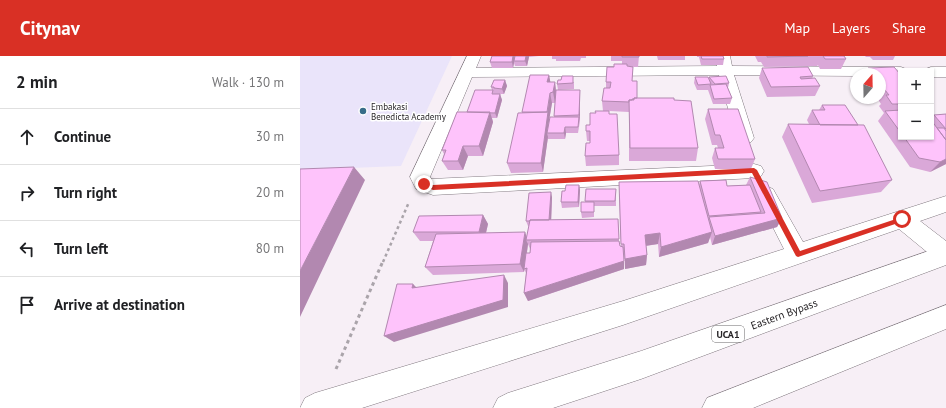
<!DOCTYPE html>
<meta charset="utf-8">
<style>
body{margin:0;font-family:"PT Sans",sans-serif;background:#f2f2f2;color:#202124}
.controls{position:absolute;right:12px;top:12px;display:grid;overflow:hidden;border-radius:0px;box-shadow:0 1px 3px #0004}
.controls button{width:36px;height:36px;display:grid;place-items:center;padding:0;border:0;border-bottom:1px solid #e0e0e0;background:#fff;color:#202124;font:20px sans-serif}
.compass{position:absolute;left:550px;top:12px;width:36px;height:36px;border-radius:50%;background:#fff;box-shadow:0 1px 3px #0004;rotate:20deg}
.stop{position:absolute;width:12px;height:12px;margin:-9px;border:3px solid #d93025;border-radius:50%;background:#fff}
.stop.end{background:#d93025;border-color:#fff;box-shadow:0 1px 4px #0008}
.list{margin:0;padding:0;list-style:none}
h2{display:flex;justify-content:space-between;align-items:center;height:52px;margin:0;padding:0 16px;font-size:17px}
h2 small{font-size:13px;font-weight:400;color:#757577}
.list li{display:grid;grid-template-columns:26px 1fr auto;gap:12px;align-items:center;box-sizing:border-box;height:56px;padding:0 16px;border-top:1px solid #e0e0e0}
.list b{display:block;font-size:15px;white-space:nowrap}
.list em{font-size:13px;font-style:normal;color:#757577}
.icon{flex:none;width:22px;height:22px;fill:none;stroke:currentColor;stroke-width:2;stroke-linecap:round;stroke-linejoin:round}
.map{position:relative;flex:none;width:646px;height:352px;overflow:hidden}
header{display:flex;align-items:center;gap:24px;box-sizing:border-box;height:56px;padding:0 20px;background:#d93025;color:#fff}
header strong{font-size:19px}
nav{display:flex;gap:22px;margin-inline-start:auto;font-size:14px}
main{display:flex}
aside{flex:1;background:#fff}
.map>svg:first-child{display:block}
</style>
<header>
<strong>Citynav</strong>
<nav><a>Map</a><a>Layers</a><a>Share</a></nav>
</header>
<main>
<aside>
<h2>2 min<small>Walk · 130 m</small></h2>
<ul class="list">
<li><svg class="icon" aria-label="ahead" viewBox="0 0 24 24"><path d="M12 20V5M6 11l6-6 6 6"/></svg><div><b>Continue</b></div><em>30 m</em></li>
<li><svg class="icon" aria-label="right" viewBox="0 0 24 24"><path d="M7 20v-9h11M14 6l5 5-5 5"/></svg><div><b>Turn right</b></div><em>20 m</em></li>
<li><svg class="icon" aria-label="left" viewBox="0 0 24 24"><path d="M17 20v-9H6M10 6l-5 5 5 5"/></svg><div><b>Turn left</b></div><em>80 m</em></li>
<li><svg class="icon" aria-label="arrive" viewBox="0 0 24 24"><path d="M6 21V4h12l-3 4 3 4H6"/></svg><div><b>Arrive at destination</b></div></li>
</ul>
</aside>
<div class="map">
<svg width="646" height="352" viewBox="0 0 646 352">
<rect width="100%" height="100%" fill="#f7eff6"/>
<!-- education -->
<path fill="#eae4fa" d="M0,0H152L101,110L0,114Z"/>
<g fill="none" stroke-linecap="round" stroke-linejoin="round">
<!-- street casing -->
<g stroke="#80787f" stroke-width="1">
<path id="street" d="M167,0H181L176,12L417,10L416,0H430L432,10L601,11L606,13L608,15H601V21L580,20V18H556V20L434,19L454,82L451,86L445,88L439,86L436,82L419,19L172,21L130,121L131,123L454,108L461,110L464,115L461,120L454,122L133,139L116,133L110,121Z
M631,11H646V21H631V15H624L626,13Z
M466,130L473,133L503,186L646,140V156L620,165L646,185V208L638,205L599,173L323,269L62,352H0L5,342L15,337L323,245L484,193L456,138L459,133Z"/>
</g>
<!-- primary casing -->
<g stroke="#80787f" stroke-width="1">
<path id="primary" d="M646,189V209L341,323L253,352H193L198,342L208,337L341,295Z
M646,249V273L453,352H402L407,342Z"/>
</g>
<!-- path-far1 -->
<path stroke="#aaa4aa" stroke-width="2.5" stroke-dasharray="3 3" stroke-linecap="butt" d="M83,206L109,146"/>
<!-- path -->
<path stroke="#aaa4aa" stroke-width="3" stroke-dasharray="3.5 3.5" stroke-linecap="butt" d="M36,313L83,205"/>
<!-- street -->
<use href="#street" fill="#fff" fill-rule="evenodd"/>
<!-- primary -->
<use href="#primary" fill="#fff" fill-rule="evenodd"/>
</g>
<!-- wall -->
<path fill="#daa8d8" fill-rule="evenodd" d="M192,0H239L229,1L227,10H215L214,7L213,12H192L190,6Z
M252,0H286V2H281L280,5H256V3H252Z
M311,0H339L338,11H333L332,25L337,42L374,44L398,92L396,105H329V56L309,55V58L319,99V109L286,110L285,100L290,87V85H287L286,75L296,57L303,55L302,45L306,32V26L314,11L322,8V5H311Z
M357,0H385V4H358Z
M397,0H423L424,3L423,9H401L399,1H397Z
M455,0H544L546,3L541,13H520L518,9L517,10L464,11L461,6H458Z
M565,0H595L593,4H573L570,1H566Z
M462,12L513,20L512,23L520,30L515,40L467,41L459,22Z
M568,12L601,19V81H631V62L634,59L646,58V108L630,116L610,111L578,65L584,57L579,50L581,48L577,42H580V18H564Z
M249,19L250,26H255L256,34H280V65L278,77H266L265,83H248V81L243,116L211,117L207,107L222,57V56ZM252,47H255L254,61L249,64Z
M395,21L409,23V21L429,27L428,32L432,42L430,48H413L408,34H397L394,27Z
M205,24L207,30L204,38H200L202,44L197,62H192L193,66L183,100H168L163,114H148L142,105L144,98L142,94L167,56L192,34L191,31Z
M261,24L274,26V33L258,34L257,28Z
M522,49L592,124L581,136L512,147L482,81L488,68H509L507,64L512,54H519Z
M408,53L455,103L451,113H415L412,102L415,92H418L417,89H412L405,63Z
M450,121L482,162L477,171L412,189L410,181L408,187L359,201L358,188L346,190L347,199L346,209L325,213L324,198H323L324,213L228,245L224,237L226,217L224,213L225,211L224,216L133,219L125,211L133,185H120L113,176L183,159L188,168L186,177L227,181L229,170H228L226,165L252,141L251,164L318,163L319,185L320,190L321,191L319,138L399,129L400,125L427,130L446,129ZM228,188L230,193V197H227Z
M279,129L280,134L279,151L262,152L261,146L265,135Z
M316,133V150H294V161L282,162L281,156L285,146V145Z"/>
<!-- shaded-wall -->
<path fill="#b288b0" d="M213,0H216L214,5V7L213,12L212,6Z
M226,0H229V1L227,10L225,5Z
M249,19L251,29L247,26Z
M205,24L207,30L204,38L202,33Z
M255,26L256,36L255,47L253,36Z
M280,34V65L279,59Z
M250,37L252,47L247,77L248,81L243,116L241,107Z
M200,38L202,44L197,62L195,57Z
M190,56L193,66L183,100L179,90Z
M265,71L266,77L265,83L264,77Z
M163,90L168,100L163,114L158,105Z
M646,103V108L630,116L640,106Z
M54,111L65,124L0,261V215Z
M279,129L280,134L279,151L278,146Z
M251,136L252,141L251,169L249,164Z
M183,159L188,168L184,185L179,176Z
M482,162L477,171L412,189L415,180Z
M225,176L228,184H226L228,188L224,216L220,208Z
M412,176L408,187L359,201L361,191Z
M360,177L358,188L344,190L345,179Z
M347,199L346,209L325,213V203Z
M324,205V213L228,245L224,237Z
M204,219L208,227V251L94,286L84,280Z
M113,228L121,236L112,232Z"/>
<!-- building -->
<path fill="#fec3fb" stroke="#b288b0" d="M192,0H213L212,6H190Z
M215,0H226L225,5H214Z
M322,0H339V1H322Z
M401,0H423L424,3H402Z
M467,0H508L467,1Z
M523,0H544L546,3H525Z
M314,8H327V10L333,11L332,25H337V42H334V43H332V44H329V46L302,45L304,32H310L311,26H306L307,11H314Z
M508,11L513,20L500,21L501,23L515,22L520,30L471,31L462,12Z
M594,11L601,19V48H592L586,39H589L580,28V18H573L568,12Z
M230,19H249L247,26H255L253,36L250,37L247,56H222Z
M262,20H273V27L257,28L258,24H261Z
M426,20L429,27L415,28L409,21Z
M395,21H408L411,28L398,29Z
M194,24H205L202,33L194,32V31H191Z
M426,28L432,42L414,43L410,29Z
M175,34H193L192,38H200L195,57L167,56Z
M256,34H280L279,59L254,60Z
M334,42H374V44L391,45L398,92H330L329,44H334Z
M522,49H545L558,69H520L512,54H525Z
M408,53H438L455,103H418L415,92H424L420,79H415Z
M601,54V77L585,55Z
M295,55H309V58H317L319,99L285,100L286,87H290V75H286V69H290V57H296Z
M157,56H190L179,90H163L158,105H142L146,94H142Z
M248,56L241,107H207L218,57Z
M646,58V73L634,59Z
M250,61H279L278,71H265L264,77H247Z
M631,64L646,84V103L640,106L619,102L604,81H631Z
M488,68L564,69L592,124L520,135Z
M637,72H644L646,75V84Z
M54,111L0,215V113Z
M450,121L467,126L482,162L415,180L409,161L465,157Z
M426,124L427,130L450,129L461,156L409,160L400,125Z
M398,125L412,176L361,191L360,177L345,179L347,199L325,203L324,188H321L319,126Z
M266,129H279L278,146H261L262,135H265Z
M286,133H316L315,145H285Z
M251,136L249,164H230V165H226L229,137Z
M281,146H294V156H281Z
M183,159L179,176H113L119,160Z
M318,163L319,183L226,184L230,164Z
M225,176L220,208L125,211L136,178Z
M319,185L320,190L323,191L324,205L224,237L227,212L224,213L226,197H230L231,186Z
M204,219L203,244L84,280L97,228H113L112,232Z"/>
<!-- route -->
<path fill="#d93025" d="M454,112L457,114L500,195L602,161L605,163L604,165L498,201L496,200L452,117L133,134L121,128L124,126L133,129Z"/>
<!-- markers -->
<circle fill="#376c88" stroke="#fff" stroke-width="1.5" cx="63" cy="55" r="4"/>
<g text-anchor="middle" dominant-baseline="central" stroke-width="3" stroke-linejoin="round" paint-order="stroke">
<!-- far-poi labels -->
<g font-size="9" fill="#272427" stroke="#fff" text-anchor="start">
<text x="71" y="50">Embakasi<tspan x="71" dy="10">Benedicta Academy</tspan></text>
</g>
<!-- shield labels -->
<rect fill="#fff" stroke="#686668" stroke-width="1" x="412" y="270" width="32" height="16" rx="3"/>
<g font-size="10" font-weight="bold" fill="#272427">
<text x="428" y="278">UCA1</text>
</g>
<!-- street labels -->
<g font-size="11" fill="#272427" stroke="#fff">
<text transform="translate(484 258) rotate(-20)">Eastern Bypass</text>
</g>
</g>
</svg>
<div class="controls">
<button>+</button>
<button>−</button>
</div>
<svg class="compass" viewBox="-18 -18 36 36"><path d="M0-13l5 13h-10z" fill="#e53935"/><path d="M0 13l5-13h-10z" fill="#757577"/></svg>
<div class="stop" style="left:602px;top:163px"></div>
<div class="stop end" style="left:124px;top:128px"></div>
</div>
</main>
